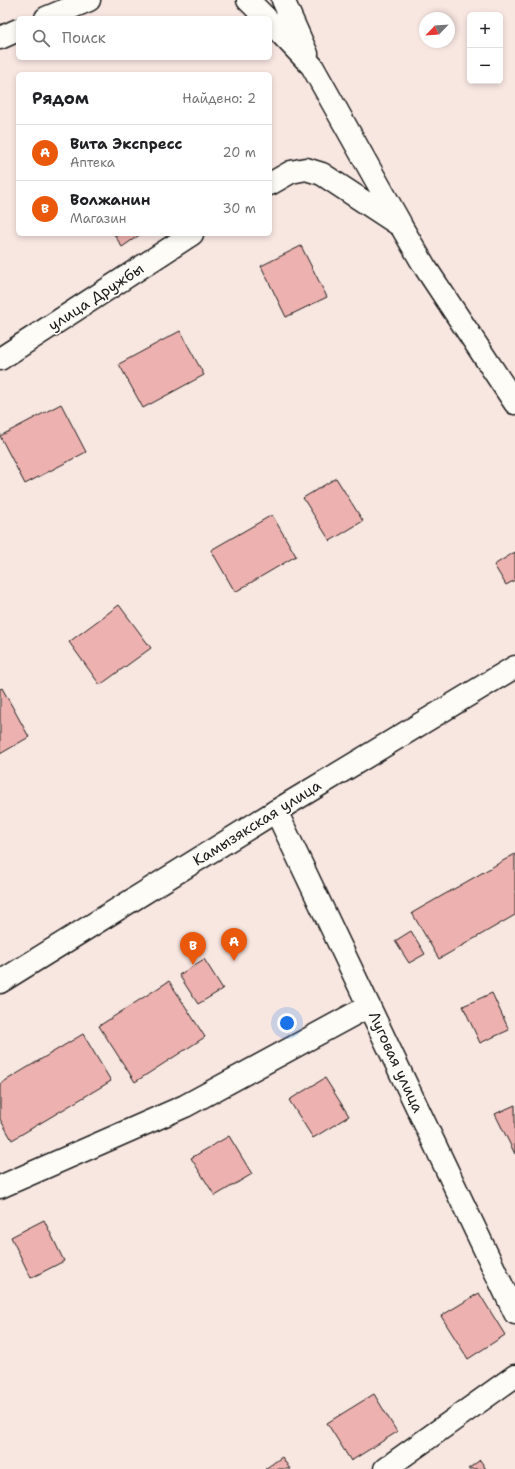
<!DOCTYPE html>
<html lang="ru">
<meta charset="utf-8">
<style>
body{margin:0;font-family:"Shantell Sans",sans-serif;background:#f2f2f2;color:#202124}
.controls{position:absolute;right:12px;top:12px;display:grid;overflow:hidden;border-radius:6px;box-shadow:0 2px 6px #0003}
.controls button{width:36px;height:36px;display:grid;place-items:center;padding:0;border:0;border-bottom:1px solid #e0e0e0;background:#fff;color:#202124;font:20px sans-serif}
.compass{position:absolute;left:419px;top:12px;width:36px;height:36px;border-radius:50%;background:#fff;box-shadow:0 2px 6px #0003;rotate:245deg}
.you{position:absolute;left:287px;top:1023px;width:14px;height:14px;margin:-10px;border:3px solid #fff;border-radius:50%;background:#1a73e8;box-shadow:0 0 0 6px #1a73e833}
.badge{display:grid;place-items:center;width:26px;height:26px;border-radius:50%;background:#ea580c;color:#fff;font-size:13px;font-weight:700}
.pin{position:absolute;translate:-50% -33px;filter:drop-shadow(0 1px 2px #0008)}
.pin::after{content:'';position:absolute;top:21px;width:14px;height:12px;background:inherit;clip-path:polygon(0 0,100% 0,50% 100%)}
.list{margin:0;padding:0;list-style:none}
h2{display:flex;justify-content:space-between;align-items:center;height:52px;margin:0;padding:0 16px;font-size:17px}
h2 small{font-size:13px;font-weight:400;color:#757577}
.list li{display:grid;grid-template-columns:26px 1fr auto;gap:12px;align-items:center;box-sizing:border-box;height:56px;padding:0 16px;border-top:1px solid #e0e0e0}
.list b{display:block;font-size:15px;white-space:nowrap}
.list p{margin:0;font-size:13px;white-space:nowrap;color:#757577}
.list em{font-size:13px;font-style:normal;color:#757577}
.icon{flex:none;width:22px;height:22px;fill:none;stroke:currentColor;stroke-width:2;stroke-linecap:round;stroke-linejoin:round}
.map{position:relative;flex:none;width:515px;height:1469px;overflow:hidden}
.search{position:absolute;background:#fff;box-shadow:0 2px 6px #0003;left:16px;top:16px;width:256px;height:44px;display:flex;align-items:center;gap:10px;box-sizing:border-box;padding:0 14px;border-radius:6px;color:#757577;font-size:15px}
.panel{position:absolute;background:#fff;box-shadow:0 2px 6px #0003;left:16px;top:72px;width:256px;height:164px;border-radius:6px}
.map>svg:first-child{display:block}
</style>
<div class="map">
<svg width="515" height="1469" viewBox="0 0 515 1469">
<rect width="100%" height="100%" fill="#f8e6e1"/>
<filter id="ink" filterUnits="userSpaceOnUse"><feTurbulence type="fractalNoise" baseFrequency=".025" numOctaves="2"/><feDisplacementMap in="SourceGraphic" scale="8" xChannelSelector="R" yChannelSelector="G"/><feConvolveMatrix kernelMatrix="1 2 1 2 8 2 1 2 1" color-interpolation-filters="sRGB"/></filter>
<g filter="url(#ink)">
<!-- building -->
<path fill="#edb2af" stroke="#1c1c1c" d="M114,234H141L122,247Z
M301,246L327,297L286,317L261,266Z
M180,331L204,375L143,408L119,364Z
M61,404L86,452L25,484L0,436Z
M336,478L363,521L330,541L303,498Z
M272,515L296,556L235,592L211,550Z
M515,552V580L506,585L494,565Z
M119,605L151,648L100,685L69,642Z
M2,688L29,737L0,754V689Z
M515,854V915L439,959L412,913Z
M411,931L425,954L409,963L395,941Z
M204,959L223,989L198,1004L179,975Z
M169,981L205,1037L135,1082L99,1026Z
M492,993L509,1030L480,1043L463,1006Z
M83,1034L111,1081L12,1140L0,1119V1084Z
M325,1078L349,1116L313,1138L289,1100Z
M515,1105V1154L495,1114Z
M229,1136L252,1174L215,1196L191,1158Z
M44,1220L64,1261L31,1278L11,1237Z
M479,1293L505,1335L468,1359L441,1316Z
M374,1394L397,1432L351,1461L327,1423Z
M282,1457L290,1469H265Z
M480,1460L486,1469H468Z"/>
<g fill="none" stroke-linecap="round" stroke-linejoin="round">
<!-- minor casing -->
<g stroke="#1c1c1c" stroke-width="25">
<path id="minor" d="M248,0L266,18
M283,0L307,54
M46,18L89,0
M270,22L312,66L400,223
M0,38L18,30
M270,184L291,172L306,169L322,174L401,226L425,267L515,403
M0,359L192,234
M276,811L515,1313
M0,1187L185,1106L369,1006
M385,1469L515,1376"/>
</g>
<!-- major casing -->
<g stroke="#1c1c1c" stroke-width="25">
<path id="major" d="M0,982L276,811L515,667"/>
</g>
<!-- minor -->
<use href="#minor" stroke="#fdfcf7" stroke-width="22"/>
<!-- major -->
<use href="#major" stroke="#fdfcf7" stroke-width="22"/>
</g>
</g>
<g text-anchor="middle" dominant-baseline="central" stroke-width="3.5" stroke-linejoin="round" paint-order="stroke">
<!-- street labels -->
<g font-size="15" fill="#1c1c1c" stroke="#fdfcf7">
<text transform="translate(96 297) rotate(-33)">улица Дружбы</text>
<text transform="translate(257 823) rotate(-32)">Камызякская улица</text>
<text transform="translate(396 1062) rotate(65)">Луговая улица</text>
</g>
</g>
</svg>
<div class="controls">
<button>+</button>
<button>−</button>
</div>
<svg class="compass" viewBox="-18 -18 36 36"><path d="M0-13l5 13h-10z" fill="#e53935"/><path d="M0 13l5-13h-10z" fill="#757577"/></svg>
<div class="you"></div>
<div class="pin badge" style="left:234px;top:961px">A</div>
<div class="pin badge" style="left:193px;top:965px">B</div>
<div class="search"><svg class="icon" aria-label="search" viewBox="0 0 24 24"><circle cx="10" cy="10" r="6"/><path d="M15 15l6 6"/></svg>Поиск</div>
<section class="panel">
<h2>Рядом<small>Найдено: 2</small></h2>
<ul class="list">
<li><span class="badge">A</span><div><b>Вита Экспресс</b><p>Аптека</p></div><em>20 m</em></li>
<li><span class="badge">B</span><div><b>Волжанин</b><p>Магазин</p></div><em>30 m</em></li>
</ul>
</section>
</div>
